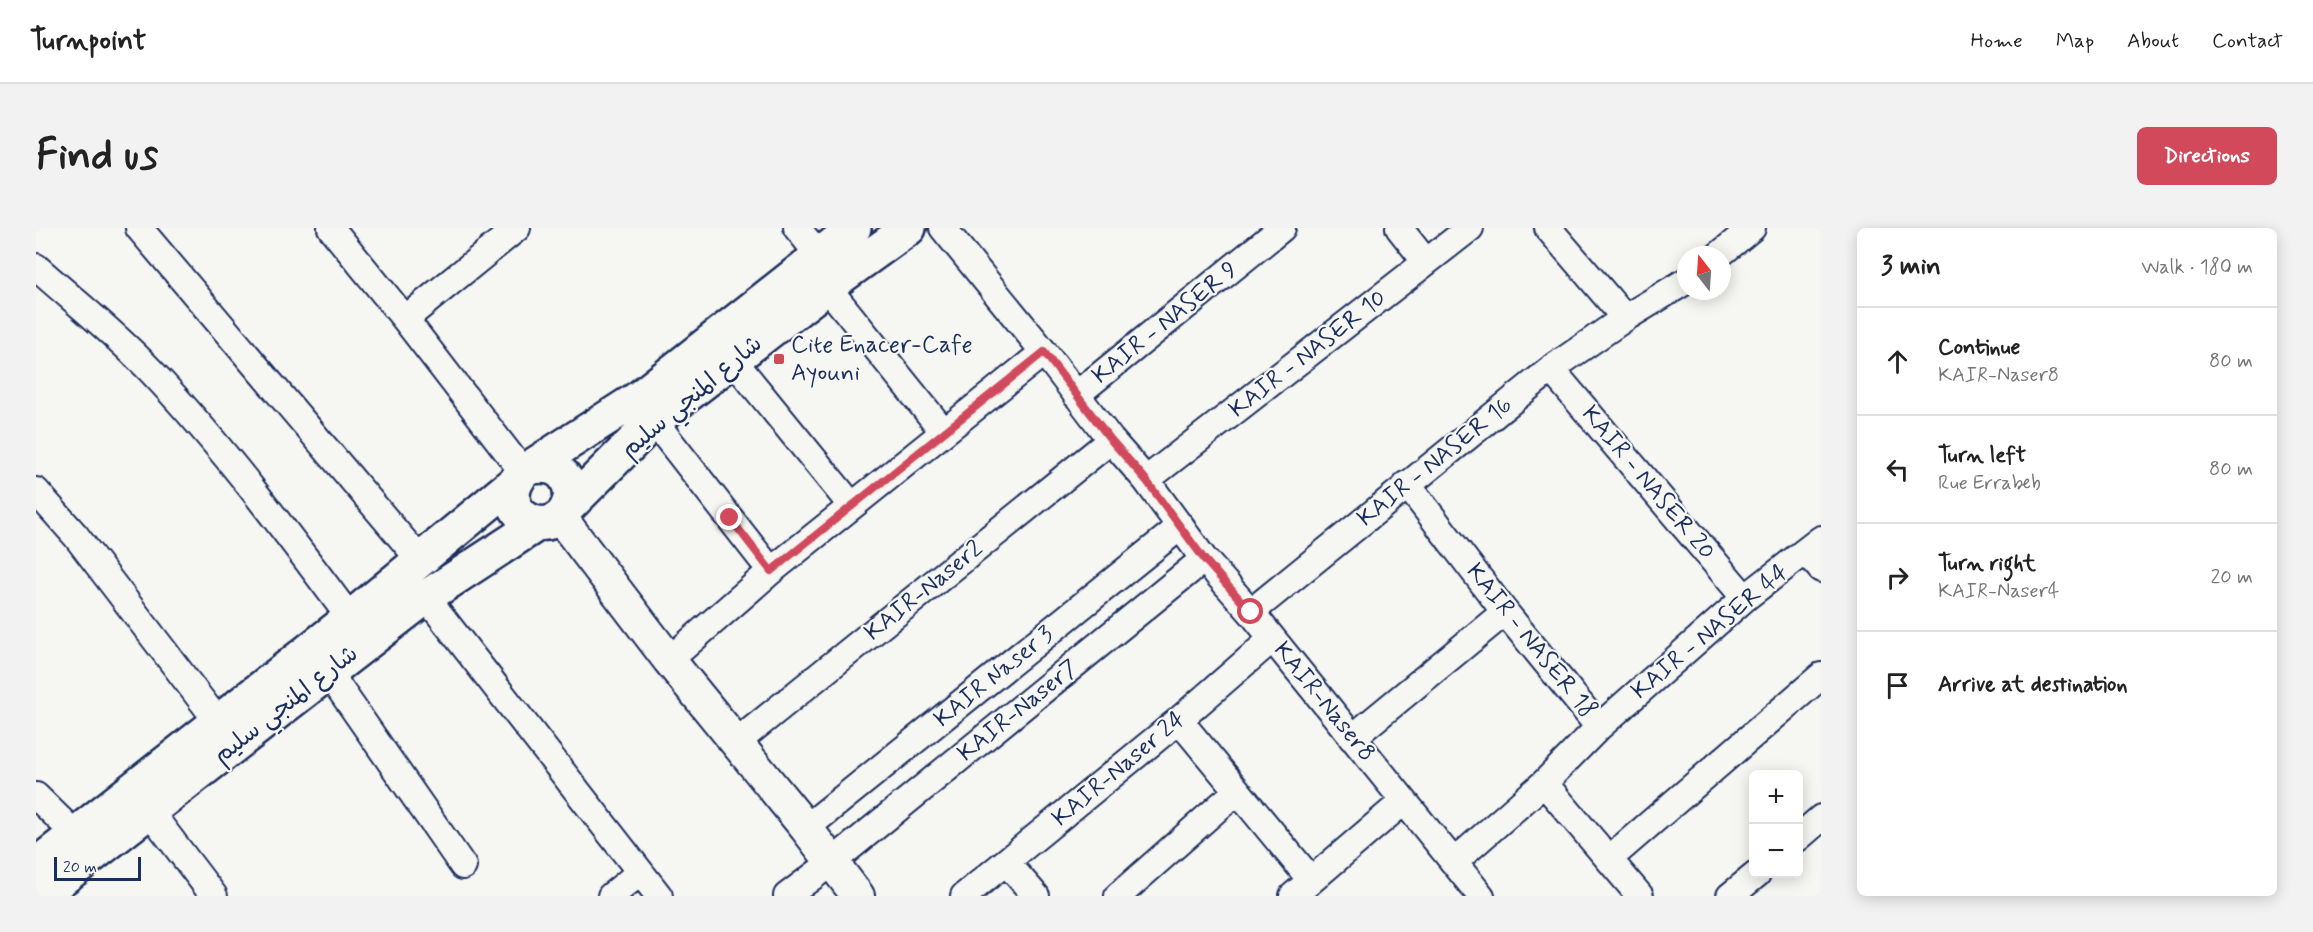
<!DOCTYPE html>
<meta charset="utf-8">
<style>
body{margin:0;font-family:Mynerve,"Playpen Sans Arabic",sans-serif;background:#f2f2f2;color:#222}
.controls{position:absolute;right:18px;bottom:18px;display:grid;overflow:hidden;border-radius:9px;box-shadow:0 3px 15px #0003}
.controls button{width:54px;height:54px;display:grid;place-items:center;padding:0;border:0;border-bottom:2px solid #e0e0e0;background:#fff;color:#222;font:30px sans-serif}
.compass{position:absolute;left:1641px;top:18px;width:54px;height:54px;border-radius:50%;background:#fff;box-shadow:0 3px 15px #0003;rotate:343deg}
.scale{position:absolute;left:18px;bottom:15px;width:87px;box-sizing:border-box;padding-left:6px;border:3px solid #1b2f5e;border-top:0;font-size:16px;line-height:21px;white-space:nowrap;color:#1b2f5e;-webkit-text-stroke:4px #f6f6f2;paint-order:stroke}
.stop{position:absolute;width:18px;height:18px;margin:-14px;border:4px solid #d1495b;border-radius:50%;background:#fff}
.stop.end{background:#d1495b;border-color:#fff;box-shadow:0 2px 6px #0008}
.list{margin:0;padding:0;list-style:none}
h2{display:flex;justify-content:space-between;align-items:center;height:78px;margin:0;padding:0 24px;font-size:26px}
h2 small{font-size:20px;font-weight:400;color:#767676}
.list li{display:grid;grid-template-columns:39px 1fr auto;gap:18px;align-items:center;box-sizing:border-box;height:108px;padding:0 24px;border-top:2px solid #e0e0e0}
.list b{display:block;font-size:22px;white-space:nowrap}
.list p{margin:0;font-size:20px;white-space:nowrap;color:#767676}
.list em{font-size:20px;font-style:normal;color:#767676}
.icon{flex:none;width:33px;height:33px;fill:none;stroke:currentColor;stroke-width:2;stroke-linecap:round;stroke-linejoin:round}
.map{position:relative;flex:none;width:1785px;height:668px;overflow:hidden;border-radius:9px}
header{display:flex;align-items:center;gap:36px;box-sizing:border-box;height:84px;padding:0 30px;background:#fff;border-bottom:2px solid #e0e0e0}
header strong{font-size:28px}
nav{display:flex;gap:33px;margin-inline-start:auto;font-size:21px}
.intro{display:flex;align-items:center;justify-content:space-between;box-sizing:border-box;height:144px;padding:0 36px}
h1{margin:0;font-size:42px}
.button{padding:15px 27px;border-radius:9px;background:#d1495b;color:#fff;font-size:21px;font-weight:700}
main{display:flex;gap:36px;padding:0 36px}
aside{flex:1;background:#fff;border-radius:9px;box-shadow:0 3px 15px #0003}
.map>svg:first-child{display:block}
</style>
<header>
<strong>Turnpoint</strong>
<nav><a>Home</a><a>Map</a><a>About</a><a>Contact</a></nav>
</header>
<div class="intro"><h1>Find us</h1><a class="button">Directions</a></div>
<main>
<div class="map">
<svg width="1785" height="668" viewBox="0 0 1785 668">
<rect width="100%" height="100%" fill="#f6f6f2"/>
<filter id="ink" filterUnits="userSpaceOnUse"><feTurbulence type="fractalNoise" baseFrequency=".0167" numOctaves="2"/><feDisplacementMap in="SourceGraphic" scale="12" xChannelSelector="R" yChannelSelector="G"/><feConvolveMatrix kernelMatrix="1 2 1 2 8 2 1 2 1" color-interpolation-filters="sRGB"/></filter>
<g filter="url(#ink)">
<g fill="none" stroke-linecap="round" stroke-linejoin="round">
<!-- minor casing -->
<g stroke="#1b2f5e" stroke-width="30">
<path id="minor" d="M103,0L385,333
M295,0L369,91L487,244
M761,0L783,27
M907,0L1008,124L1075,212L1110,252L1168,331L1215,384L1445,668
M1363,0L1390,34
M1512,0L1589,90L1650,53
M1683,27L1716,0
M0,39C38,73 79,105 115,143C188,220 251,305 314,390
M791,59L908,204
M369,91L481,0
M697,132L816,278
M1515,141L1709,370
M1040,167L1246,0
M618,193L735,343
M1110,252L1434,0
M1371,256L1469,384L1563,499L1508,555L1418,634
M0,263L40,308L183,495
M1770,324L1785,341
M390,369L623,668
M1215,384L1515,141L1589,90
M633,432L735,343L1008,124
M292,444L427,638
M1143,492L1275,652
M1563,499L1709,370L1785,311
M1316,510L1469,384
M701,514L1075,212
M1508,555L1604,668
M0,568L39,606
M114,584L178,668
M770,600L1145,298
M1762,610L1785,590
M1573,631L1785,448
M970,634L1000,668
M575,668L603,645
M751,668L796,634L1168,331
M928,668L1143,492L1236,411
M1082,668L1201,563
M1257,668L1368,573
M1694,668L1721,646"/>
</g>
<!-- tertiary casing -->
<g stroke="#1b2f5e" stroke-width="36">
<path id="tertiary" d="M524,289L633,432L770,600L822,668"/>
</g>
<!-- primary casing -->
<g stroke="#1b2f5e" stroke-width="38">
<path id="primary" d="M497,239C510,237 523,239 530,251C534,258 536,266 533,274C520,318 452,287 487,244L604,169L818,0
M531,280L618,193L791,59L873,0
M0,637L314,390L480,253
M4,668L390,369L503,295"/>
</g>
<!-- minor -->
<use href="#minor" stroke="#f6f6f2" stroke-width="26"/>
<!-- tertiary -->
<use href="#tertiary" stroke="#f6f6f2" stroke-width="32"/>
<!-- primary -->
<use href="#primary" stroke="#f6f6f2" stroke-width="33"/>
</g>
</g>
<g fill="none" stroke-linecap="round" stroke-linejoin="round" filter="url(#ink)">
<!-- route -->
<path stroke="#d1495b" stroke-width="8" d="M694,290L735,343L1008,124L1075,212L1110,252L1168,331L1215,384"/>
</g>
<!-- markers -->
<rect fill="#d1495b" stroke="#f6f6f2" stroke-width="2" x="737" y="125" width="12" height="12" rx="3"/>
<g text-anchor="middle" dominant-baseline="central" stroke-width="4.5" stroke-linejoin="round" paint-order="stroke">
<!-- street labels -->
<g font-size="24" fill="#1b2f5e" stroke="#f6f6f2">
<text transform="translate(1129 95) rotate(-39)">KAIR - NASER 9</text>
<text transform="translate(1272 126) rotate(-38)">KAIR - NASER 10</text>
<text transform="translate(656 169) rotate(-40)">شارع المنجي سليم</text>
<text transform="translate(1399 234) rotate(-39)">KAIR - NASER 16</text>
<text transform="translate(1612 255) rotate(50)">KAIR - NASER 20</text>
<text transform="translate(888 363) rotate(-39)">KAIR-Naser2</text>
<text transform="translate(1674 404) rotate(-40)">KAIR - NASER 44</text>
<text transform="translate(1495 413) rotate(51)">KAIR - NASER 18</text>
<text transform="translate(958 449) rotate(-39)">KAIR Naser 3</text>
<text transform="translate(1288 474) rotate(51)">KAIR-Naser8</text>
<text transform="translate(250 477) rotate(-38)">شارع المنجي سليم</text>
<text transform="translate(982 483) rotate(-39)">KAIR-Naser7</text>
<text transform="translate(1083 541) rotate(-40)">KAIR-Naser 24</text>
</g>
<!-- poi labels -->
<g font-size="24" fill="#1b2f5e" stroke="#f6f6f2" text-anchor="start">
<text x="755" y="117">Cite Enacer-Cafe<tspan x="755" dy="28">Ayouni</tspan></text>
</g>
</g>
</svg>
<div class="controls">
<button>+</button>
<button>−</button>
</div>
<svg class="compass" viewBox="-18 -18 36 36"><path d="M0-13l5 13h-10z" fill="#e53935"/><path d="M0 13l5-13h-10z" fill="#767676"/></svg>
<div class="scale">20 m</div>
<div class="stop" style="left:1215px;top:384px"></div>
<div class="stop end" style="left:694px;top:290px"></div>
</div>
<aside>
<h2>3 min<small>Walk · 180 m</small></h2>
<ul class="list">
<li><svg class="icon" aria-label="ahead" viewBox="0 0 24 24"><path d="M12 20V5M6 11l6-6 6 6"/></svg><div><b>Continue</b><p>KAIR-Naser8</p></div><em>80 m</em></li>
<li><svg class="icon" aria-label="left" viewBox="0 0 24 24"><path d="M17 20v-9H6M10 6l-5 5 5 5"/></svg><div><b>Turn left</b><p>Rue Errabeb</p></div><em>80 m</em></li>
<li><svg class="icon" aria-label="right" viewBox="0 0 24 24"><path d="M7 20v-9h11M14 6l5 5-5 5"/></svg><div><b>Turn right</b><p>KAIR-Naser4</p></div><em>20 m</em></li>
<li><svg class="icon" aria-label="arrive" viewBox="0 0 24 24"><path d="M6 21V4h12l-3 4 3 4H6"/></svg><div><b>Arrive at destination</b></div></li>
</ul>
</aside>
</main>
